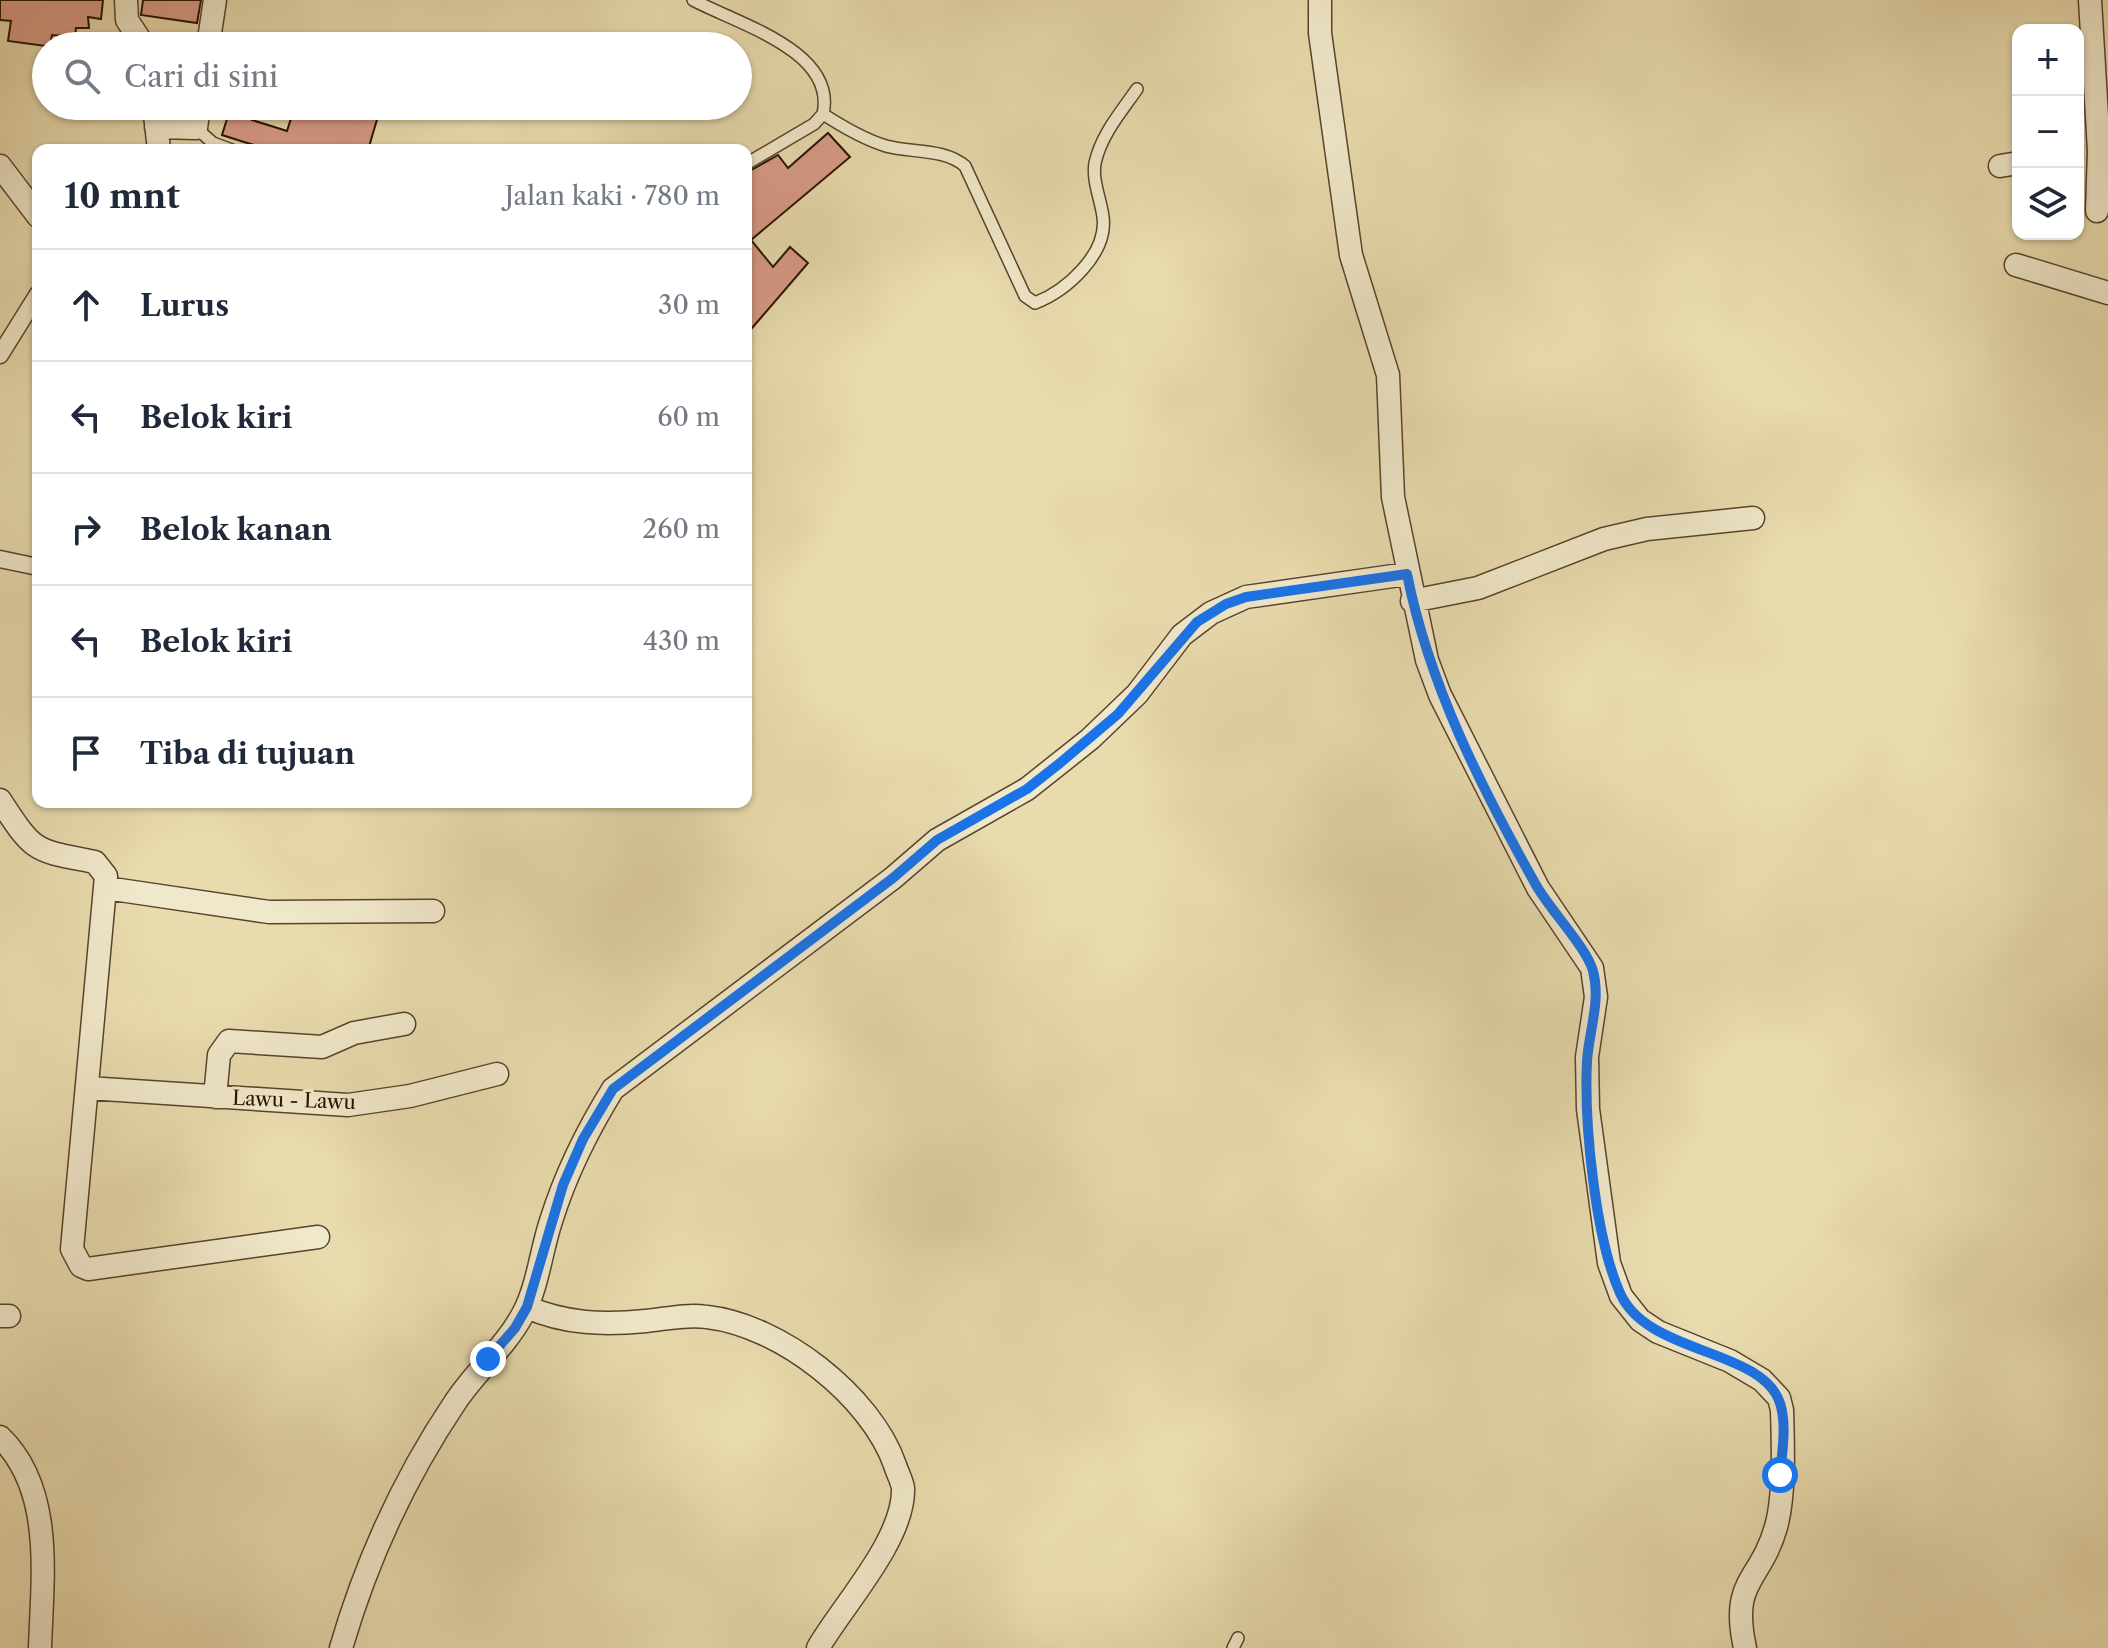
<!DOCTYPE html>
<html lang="id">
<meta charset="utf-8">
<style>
body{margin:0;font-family:"Libre Caslon Text",serif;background:#f2f2f3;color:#1f2937}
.controls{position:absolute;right:24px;top:24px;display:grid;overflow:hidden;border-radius:16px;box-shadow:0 2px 6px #0004}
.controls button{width:72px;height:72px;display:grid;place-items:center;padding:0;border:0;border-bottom:2px solid #e0e1e3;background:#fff;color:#1f2937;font:40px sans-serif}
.stop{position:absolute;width:24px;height:24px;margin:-18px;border:6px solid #1a73e8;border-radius:50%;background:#fff}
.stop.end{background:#1a73e8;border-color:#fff;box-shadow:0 2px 8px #0008}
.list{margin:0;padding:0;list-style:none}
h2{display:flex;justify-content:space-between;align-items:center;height:104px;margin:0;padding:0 32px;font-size:34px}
h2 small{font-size:26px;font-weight:400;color:#747a83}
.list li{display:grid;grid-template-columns:52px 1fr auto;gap:24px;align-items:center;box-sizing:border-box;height:112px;padding:0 32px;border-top:2px solid #e0e1e3}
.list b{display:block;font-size:30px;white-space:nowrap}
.list em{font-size:26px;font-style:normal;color:#747a83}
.icon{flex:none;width:44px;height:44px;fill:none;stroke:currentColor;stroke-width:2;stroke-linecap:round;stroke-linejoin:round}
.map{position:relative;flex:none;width:2108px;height:1648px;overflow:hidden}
.search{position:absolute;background:#fff;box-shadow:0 2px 6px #0004;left:32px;top:32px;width:720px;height:88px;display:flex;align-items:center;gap:20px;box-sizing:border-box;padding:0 28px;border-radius:44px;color:#747a83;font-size:30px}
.panel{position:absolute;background:#fff;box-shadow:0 2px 6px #0004;left:32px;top:144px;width:720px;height:664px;border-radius:16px}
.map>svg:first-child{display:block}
</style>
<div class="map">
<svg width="2108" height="1648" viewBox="0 0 2108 1648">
<rect width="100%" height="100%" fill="#e8dbad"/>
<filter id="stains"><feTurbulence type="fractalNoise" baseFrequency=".0025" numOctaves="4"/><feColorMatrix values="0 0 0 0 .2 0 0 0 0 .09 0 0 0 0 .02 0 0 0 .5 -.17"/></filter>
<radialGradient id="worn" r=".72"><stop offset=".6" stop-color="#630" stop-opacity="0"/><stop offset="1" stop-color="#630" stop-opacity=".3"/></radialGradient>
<!-- building -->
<path fill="#d99b87" stroke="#281201" stroke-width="2" d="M0,0H103L101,19L88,17L89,28H76L75,37L52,35L50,46H46L8,41L11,21L0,20Z
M143,0H201L197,23L141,15Z
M231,106H256L252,120L287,131L295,106H381L368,150H271L244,142L222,135Z
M828,133L850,157L751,240L773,267L790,247L808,263L746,335V173L778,155L788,168Z"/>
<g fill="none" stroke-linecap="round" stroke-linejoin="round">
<!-- service casing -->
<g stroke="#58442c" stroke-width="14">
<path id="service" d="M693,0C738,24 837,51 823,114L814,124L746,164
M823,114C843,127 863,139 886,146C911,153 944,148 965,166L1025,296L1035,303C1066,291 1108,254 1103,217C1101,200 1092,181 1095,163C1101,135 1121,112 1137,89
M196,128L213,143L232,150
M1233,1648L1238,1638"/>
</g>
<!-- pedestrian casing -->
<g stroke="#58442c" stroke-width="19">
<path id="pedestrian" d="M0,355L38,294
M0,559L38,567"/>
</g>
<!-- minor casing -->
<g stroke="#58442c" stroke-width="25">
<path id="minor" d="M126,0L127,20L144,46
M1320,0V33L1351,255L1388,375L1393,497L1427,660L1440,695L1538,888L1592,968L1596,997L1587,1057L1588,1109L1609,1263L1621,1296L1640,1320L1658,1332L1730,1361L1762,1380L1779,1398L1782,1410C1783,1444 1785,1495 1776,1527C1760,1583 1730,1579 1745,1648
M2090,0L2099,151L2097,211
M208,46L215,0
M154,106L159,150
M156,127L196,128L199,106
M0,166L38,216
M2000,166L2018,163
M2016,265L2108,293
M1412,601L1478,588L1604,539L1647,529L1753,518
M0,800C35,854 34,850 95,862L106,876L72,1249L81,1266L88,1269L318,1237
M106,888L269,912L433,911
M88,1088L348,1105L410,1096L497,1074
M215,1097L219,1055L229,1041L322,1047L354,1033L404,1024
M527,1307C565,1324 604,1325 646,1321C666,1319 686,1314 707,1317C780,1325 871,1396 895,1465C897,1472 902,1481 903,1488C905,1539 842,1606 818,1648
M0,1316H9
M0,1437C55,1490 42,1579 40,1648
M341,1648C367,1559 404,1478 456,1401C476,1371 506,1346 523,1314C538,1286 541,1251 551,1221C566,1173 587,1131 613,1089L893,878L937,840L1027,789L1090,739L1137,694L1182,635L1211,613L1246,597L1407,574"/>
</g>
<!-- service -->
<use href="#service" stroke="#f0e8ca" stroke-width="11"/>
<!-- pedestrian -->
<use href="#pedestrian" stroke="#f0e8ca" stroke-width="16"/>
<!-- minor -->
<use href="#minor" stroke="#f0e8ca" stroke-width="22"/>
</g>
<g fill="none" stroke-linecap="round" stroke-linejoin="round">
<!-- route -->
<path stroke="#1a73e8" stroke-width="10" d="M488,1359L515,1328L527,1307L563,1185L583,1139L613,1089L893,878L937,840L1027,789L1060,763L1118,714L1197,622L1226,604L1246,597L1407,574C1429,685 1481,787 1536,885C1550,910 1587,948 1593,971C1601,1001 1589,1031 1587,1061C1584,1123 1595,1237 1620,1293C1647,1355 1762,1348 1780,1403C1787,1425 1782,1452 1780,1475"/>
</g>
<g text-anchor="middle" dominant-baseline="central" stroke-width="6" stroke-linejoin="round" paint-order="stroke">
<!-- street labels -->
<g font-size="20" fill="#281201" stroke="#f0e8ca">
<text transform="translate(294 1100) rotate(2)">Lawu - Lawu</text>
</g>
</g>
<rect width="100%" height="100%" filter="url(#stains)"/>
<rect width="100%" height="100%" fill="url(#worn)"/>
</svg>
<div class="controls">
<button>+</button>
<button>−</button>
<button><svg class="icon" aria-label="layers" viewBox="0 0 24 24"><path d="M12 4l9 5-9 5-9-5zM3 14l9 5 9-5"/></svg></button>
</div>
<div class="stop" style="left:1780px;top:1475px"></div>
<div class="stop end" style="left:488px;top:1359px"></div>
<div class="search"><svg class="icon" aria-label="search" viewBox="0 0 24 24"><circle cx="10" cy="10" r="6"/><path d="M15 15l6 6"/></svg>Cari di sini</div>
<section class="panel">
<h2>10 mnt<small>Jalan kaki · 780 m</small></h2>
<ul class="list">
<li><svg class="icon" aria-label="ahead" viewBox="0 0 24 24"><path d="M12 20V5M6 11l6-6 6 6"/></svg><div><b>Lurus</b></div><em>30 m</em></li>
<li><svg class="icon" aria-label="left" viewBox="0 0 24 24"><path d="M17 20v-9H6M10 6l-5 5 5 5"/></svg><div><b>Belok kiri</b></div><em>60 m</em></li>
<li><svg class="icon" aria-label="right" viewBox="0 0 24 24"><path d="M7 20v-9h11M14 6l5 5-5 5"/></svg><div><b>Belok kanan</b></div><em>260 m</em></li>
<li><svg class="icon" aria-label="left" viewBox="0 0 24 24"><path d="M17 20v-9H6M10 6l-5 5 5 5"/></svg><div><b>Belok kiri</b></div><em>430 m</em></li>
<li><svg class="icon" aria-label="arrive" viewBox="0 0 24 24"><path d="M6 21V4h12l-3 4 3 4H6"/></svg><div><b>Tiba di tujuan</b></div></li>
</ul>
</section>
</div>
